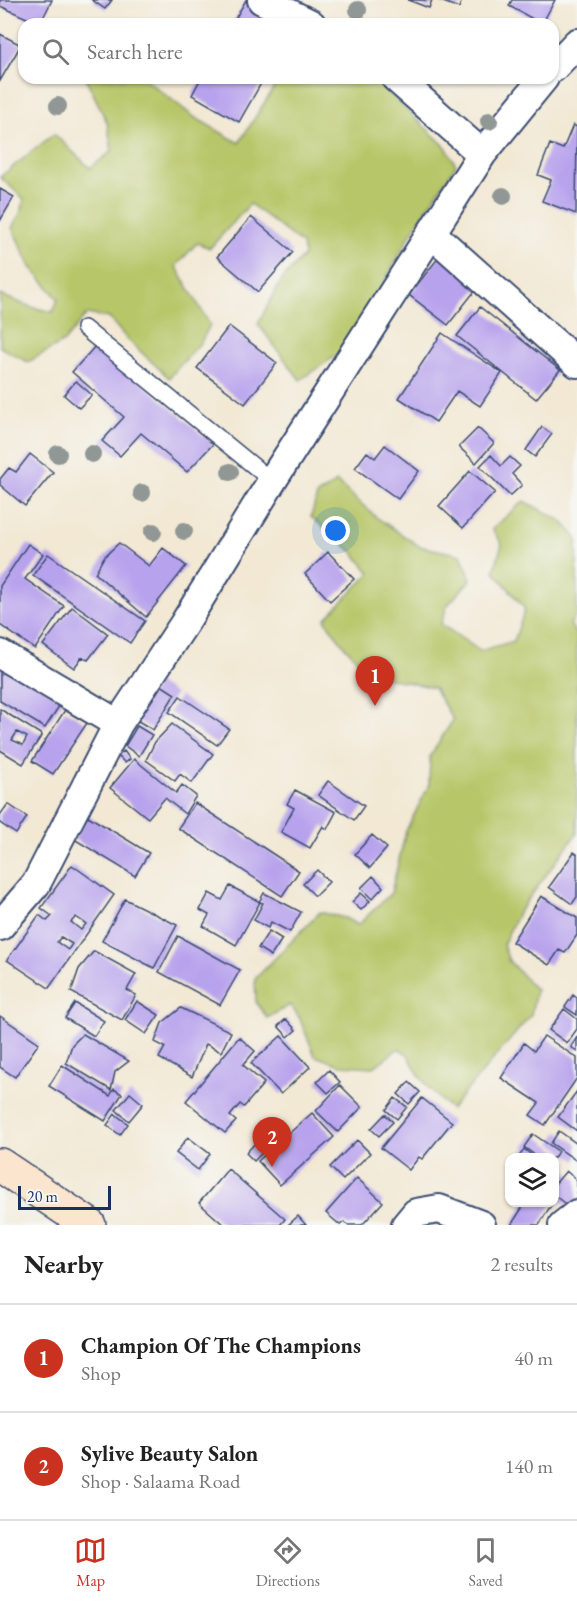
<!DOCTYPE html>
<meta charset="utf-8">
<style>
body{margin:0;font-family:"EB Garamond",serif;background:#f6f6f6;color:#222}
.controls{position:absolute;right:18px;bottom:18px;display:grid;overflow:hidden;border-radius:12px;box-shadow:0 2px 4px #0004}
.controls button{width:54px;height:54px;display:grid;place-items:center;padding:0;border:0;border-bottom:2px solid #e0e0e0;background:#fff;color:#222;font:30px sans-serif}
.scale{position:absolute;left:18px;bottom:15px;width:93px;box-sizing:border-box;padding-left:6px;border:3px solid #1b2f5e;border-top:0;font-size:16px;line-height:21px;white-space:nowrap;color:#1b2f5e;-webkit-text-stroke:4px #f6f6f2;paint-order:stroke}
.you{position:absolute;left:336px;top:531px;width:21px;height:21px;margin:-15px;border:4px solid #fff;border-radius:50%;background:#1a73e8;box-shadow:0 0 0 9px #1a73e833}
.badge{display:grid;place-items:center;width:39px;height:39px;border-radius:50%;background:#c8321e;color:#fff;font-size:20px;font-weight:700}
.pin{position:absolute;translate:-50% -50px;filter:drop-shadow(0 2px 3px #0008)}
.pin::after{content:'';position:absolute;top:32px;width:21px;height:18px;background:inherit;clip-path:polygon(0 0,100% 0,50% 100%)}
.list{margin:0;padding:0;list-style:none}
h2{display:flex;justify-content:space-between;align-items:center;height:78px;margin:0;padding:0 24px;font-size:26px}
h2 small{font-size:20px;font-weight:400;color:#767676}
.list li{display:grid;grid-template-columns:39px 1fr auto;gap:18px;align-items:center;box-sizing:border-box;height:108px;padding:0 24px;border-top:2px solid #e0e0e0}
.list b{display:block;font-size:22px;white-space:nowrap}
.list p{margin:0;font-size:20px;white-space:nowrap;color:#767676}
.list em{font-size:20px;font-style:normal;color:#767676}
.icon{flex:none;width:33px;height:33px;fill:none;stroke:currentColor;stroke-width:2;stroke-linecap:round;stroke-linejoin:round}
.map{position:relative;flex:none;width:577px;height:1225px;overflow:hidden}
.search{position:absolute;background:#fff;box-shadow:0 2px 4px #0004;left:18px;right:18px;top:18px;height:66px;display:flex;align-items:center;gap:15px;box-sizing:border-box;padding:0 21px;border-radius:18px;color:#767676;font-size:22px}
.sheet{height:294px;background:#fff}
nav{display:flex;justify-content:space-around;align-items:center;box-sizing:border-box;height:84px;border-top:2px solid #e0e0e0;background:#fff;font-size:16px;color:#767676}
nav a{display:grid;justify-items:center;gap:3px}
nav .on{color:#c8321e}
.map>svg:first-child{display:block}
</style>
<div class="map">
<svg width="577" height="1225" viewBox="0 0 577 1225">
<rect width="100%" height="100%" fill="#f6f6f2"/>
<filter id="ink" filterUnits="userSpaceOnUse"><feTurbulence type="fractalNoise" baseFrequency=".0167" numOctaves="2"/><feDisplacementMap in="SourceGraphic" scale="12" xChannelSelector="R" yChannelSelector="G"/><feConvolveMatrix kernelMatrix="1 2 1 2 8 2 1 2 1" color-interpolation-filters="sRGB"/></filter>
<filter id="wash" filterUnits="userSpaceOnUse"><feTurbulence type="fractalNoise" baseFrequency=".008" numOctaves="4" result="noise"/><feDisplacementMap in="SourceGraphic" scale="24" xChannelSelector="R" yChannelSelector="G"/><feGaussianBlur stdDeviation="1.35" result="paint"/><feColorMatrix in="noise" values="0 0 0 0 0 0 0 0 0 0 0 0 0 0 0 0 0 1.4 0 .05"/><feComposite in="paint" operator="in"/></filter>
<g filter="url(#wash)">
<rect width="100%" height="100%" fill="#f2e8d3"/>
<!-- green -->
<path fill="#b7c668" stroke="#697a63" stroke-width="1.5" d="M90,78H144L194,117L239,143L280,78H373L446,147L456,165L412,232L384,283L340,353L300,380L258,324L281,281L304,255L302,244L250,204L210,248L197,243L176,266L210,325L201,342L169,378L127,339L109,318L87,314L64,342L28,362L0,347V295L31,307L53,312L58,299L31,267L12,228L22,210L24,199L0,177L54,134L90,168L112,151L107,122L86,79Z
M337,482L376,517L419,546L461,555L471,579L447,606L441,624L480,651L514,641L525,609L494,571L502,544L492,529L524,501L562,521L577,538V614L570,624L577,636V833L518,913L503,945L509,961L536,990L531,1015L451,1109C431,1092 418,1078 408,1054L398,1049L374,1067L340,1065L315,1056L299,1017L290,1005L267,1018L256,1002L255,979L320,912L345,918L358,925L391,893L406,831L429,785L430,756L453,720L434,688C416,683 397,681 379,676C363,672 334,634 325,619L370,573L353,552L311,517L317,495Z"/>
<g id="blocks">
<!-- building -->
<path fill="#b7a2ed" fill-rule="evenodd" d="M0,0H52L40,24L0,6Z
M92,0H112L105,9Z
M246,0H249L291,24H232Z
M408,0H432L429,8Z
M438,0H462L459,8Z
M512,0H555L542,24L509,6Z
M0,34L21,45L0,81Z
M201,78H264L239,122L192,95Z
M573,125L577,127L576,214L542,201L551,180L538,175L550,144L563,149Z
M0,189L14,197L0,221Z
M251,217L293,252L258,292L217,257Z
M443,252L482,282L448,325L409,295Z
M480,307L560,370L536,399L457,336Z
M229,326L277,363L245,404L197,368Z
M442,333L502,373L480,406L457,391L436,422L399,398Z
M97,344L213,444L187,472L141,433L120,456L102,441L124,417L72,372Z
M76,381L92,395L79,408L64,395Z
M542,427L552,434L535,457L526,450Z
M478,428L494,443L476,463L459,447Z
M385,445L419,471L398,499L355,468L367,452L375,458Z
M30,454L53,472L25,506L0,485V479L9,468L16,472Z
M491,455L501,466L510,457L520,466L512,474L522,485L510,496L480,466Z
M470,471L495,492L463,528L439,506Z
M119,543L149,566L163,548L186,566L146,617L95,573L104,557Z
M28,544L43,554L25,579L64,606L35,649L0,625V586Z
M328,552L354,579L330,601L305,574Z
M48,554L145,621L130,643L33,575Z
M72,607L108,634L88,660L82,657L74,668L43,645Z
M0,661L63,700L45,728L0,701Z
M158,683L175,694L153,730L135,719Z
M180,696L229,729L217,745L169,712Z
M0,709L42,735L23,764L0,750ZM17,732L27,737L23,745L12,740Z
M65,710L87,723L53,774L32,761Z
M172,724L213,754L192,783L180,774L175,781L146,760L155,742Z
M137,726L152,735L139,756L125,746Z
M124,751L130,759L125,763L118,756Z
M134,759L176,793L182,785L196,796L185,814L165,798L148,818L110,788Z
M328,781L364,806L354,820L318,795Z
M295,790L336,812L327,829L323,826L310,848L281,832L294,808L287,804Z
M195,803L299,871L282,896L178,828Z
M8,804L27,817L16,834L0,823V815Z
M88,816L149,853L135,876L74,839Z
M372,835L387,848L370,868L355,854Z
M574,852L577,854V897L572,904L549,887Z
M72,865L114,895L49,988L7,960L39,915L47,921L52,916L41,908ZM76,917L86,924L81,930L71,922ZM61,937L72,944L68,950L57,942Z
M317,870L329,882L315,896L303,884Z
M373,876L383,887L372,899L361,888Z
M230,886L260,902L236,945L203,926L209,915L200,910L209,893L222,900Z
M264,893L301,912L290,932L271,922L268,928L254,920L263,903L259,902Z
M361,893L370,901L361,910L352,902Z
M541,896L577,918V935L565,953L559,950L549,965L512,942Z
M125,899L177,925L154,968L102,941Z
M269,931L282,939L271,956L258,948Z
M178,936L240,970L220,1005L159,972Z
M94,951L136,974L127,990L136,995L122,1020L71,992L79,969Z
M573,995L577,998V1015L565,1007Z
M137,1001L159,1015L146,1034L125,1020Z
M75,1003L104,1021L94,1036L65,1018Z
M181,1008L231,1032L221,1052L206,1044L192,1077L159,1058L165,1047L155,1042L162,1023Z
M564,1009L577,1019V1029L567,1043L549,1030Z
M0,1016L39,1043L15,1077L0,1067Z
M286,1019L296,1030L288,1037L278,1026Z
M83,1034L129,1061L115,1072L111,1090L66,1063L72,1045Z
M281,1036L310,1067L281,1094L251,1063Z
M544,1036L577,1058V1078L545,1125L530,1115L539,1103L501,1078L524,1043L534,1051Z
M239,1037L255,1051L243,1065L264,1083L244,1107L240,1104L230,1116L236,1121L225,1133L186,1101Z
M577,1037V1051L571,1047Z
M62,1065L110,1096L114,1089L122,1094L105,1121L49,1086Z
M329,1070L340,1082L328,1093L317,1082Z
M409,1082L420,1092L409,1104L398,1094Z
M340,1085L362,1107L338,1132L316,1111Z
M577,1091V1131L558,1117Z
M130,1093L143,1104L129,1121L116,1110Z
M395,1098L407,1107L397,1119L386,1110Z
M422,1098L452,1122L422,1159L419,1157L409,1170L381,1148Z
M312,1113L334,1137L280,1185L258,1161Z
M115,1114L128,1124L120,1135L107,1125Z
M385,1114L393,1122L379,1136L371,1129Z
M559,1131L577,1144V1161L551,1143Z
M533,1134L558,1151L554,1158H539L524,1147Z
M188,1137L210,1154L198,1170L176,1153Z
M258,1140L267,1148L254,1161L246,1153Z
M357,1140L370,1153L343,1180L330,1167Z
M524,1149L535,1158H518Z
M228,1169L285,1219L280,1225H224L199,1203Z
M566,1171L577,1180V1207L574,1211L554,1195V1185Z
M357,1178L383,1202L362,1225H348L344,1222L340,1225L326,1213Z
M526,1202H553L539,1225H511Z
M298,1216L306,1225H288Z"/>
</g>
</g>
<g filter="url(#ink)">
<use href="#blocks" fill-opacity="0" stroke="#3b4b70" stroke-width="1.5"/>
<g fill="none" stroke-linecap="round" stroke-linejoin="round">
<!-- lane casing -->
<g stroke="#3b4b70" stroke-width="18">
<path id="lane" d="M84,328L272,481"/>
</g>
<!-- street casing -->
<g stroke="#3b4b70" stroke-width="32">
<path id="street" d="M262,0L311,24
M553,68L577,43
M396,78L482,154
M431,233L577,363
M0,654L118,724
M0,926L36,884L118,724L184,624L272,481L482,154L544,78
M406,1225L416,1213L439,1209L481,1225
M563,1225L577,1214"/>
</g>
<!-- secondary casing -->
<g stroke="#3b4b70" stroke-width="36">
<path id="secondary" d="M0,1165L89,1225"/>
</g>
<!-- lane -->
<use href="#lane" stroke="#fff" stroke-width="15"/>
<!-- street -->
<use href="#street" stroke="#fff" stroke-width="28"/>
<!-- secondary -->
<use href="#secondary" stroke="#fce5cf" stroke-width="33"/>
</g>
<!-- trees -->
<g fill="#919794">
<circle cx="358" cy="10" r="9"/>
<circle cx="58" cy="106" r="9"/>
<circle cx="489" cy="121" r="9"/>
<circle cx="503" cy="196" r="9"/>
<circle cx="58" cy="454" r="9"/>
<circle cx="92" cy="454" r="9"/>
<circle cx="230" cy="472" r="9"/>
<circle cx="142" cy="493" r="9"/>
<circle cx="184" cy="531" r="9"/>
<circle cx="153" cy="532" r="9"/>
</g>
</g>
</svg>
<div class="controls">
<button><svg class="icon" aria-label="layers" viewBox="0 0 24 24"><path d="M12 4l9 5-9 5-9-5zM3 14l9 5 9-5"/></svg></button>
</div>
<div class="scale">20 m</div>
<div class="you"></div>
<div class="pin badge" style="left:375px;top:706px">1</div>
<div class="pin badge" style="left:272px;top:1167px">2</div>
<div class="search"><svg class="icon" aria-label="search" viewBox="0 0 24 24"><circle cx="10" cy="10" r="6"/><path d="M15 15l6 6"/></svg>Search here</div>
</div>
<section class="sheet">
<h2>Nearby<small>2 results</small></h2>
<ul class="list">
<li><span class="badge">1</span><div><b>Champion Of The Champions</b><p>Shop</p></div><em>40 m</em></li>
<li><span class="badge">2</span><div><b>Sylive Beauty Salon</b><p>Shop · Salaama Road</p></div><em>140 m</em></li>
</ul>
</section>
<nav>
<a class="on"><svg class="icon" aria-label="map" viewBox="0 0 24 24"><path d="M3 6l6-2 6 2 6-2v14l-6 2-6-2-6 2zM9 4v14M15 6v14"/></svg>Map</a>
<a><svg class="icon" aria-label="directions" viewBox="0 0 24 24"><path d="M12 3l9 9-9 9-9-9zM9 14v-3h6M13 9l2 2-2 2"/></svg>Directions</a>
<a><svg class="icon" aria-label="saved" viewBox="0 0 24 24"><path d="M7 4h10v16l-5-4-5 4z"/></svg>Saved</a>
</nav>
